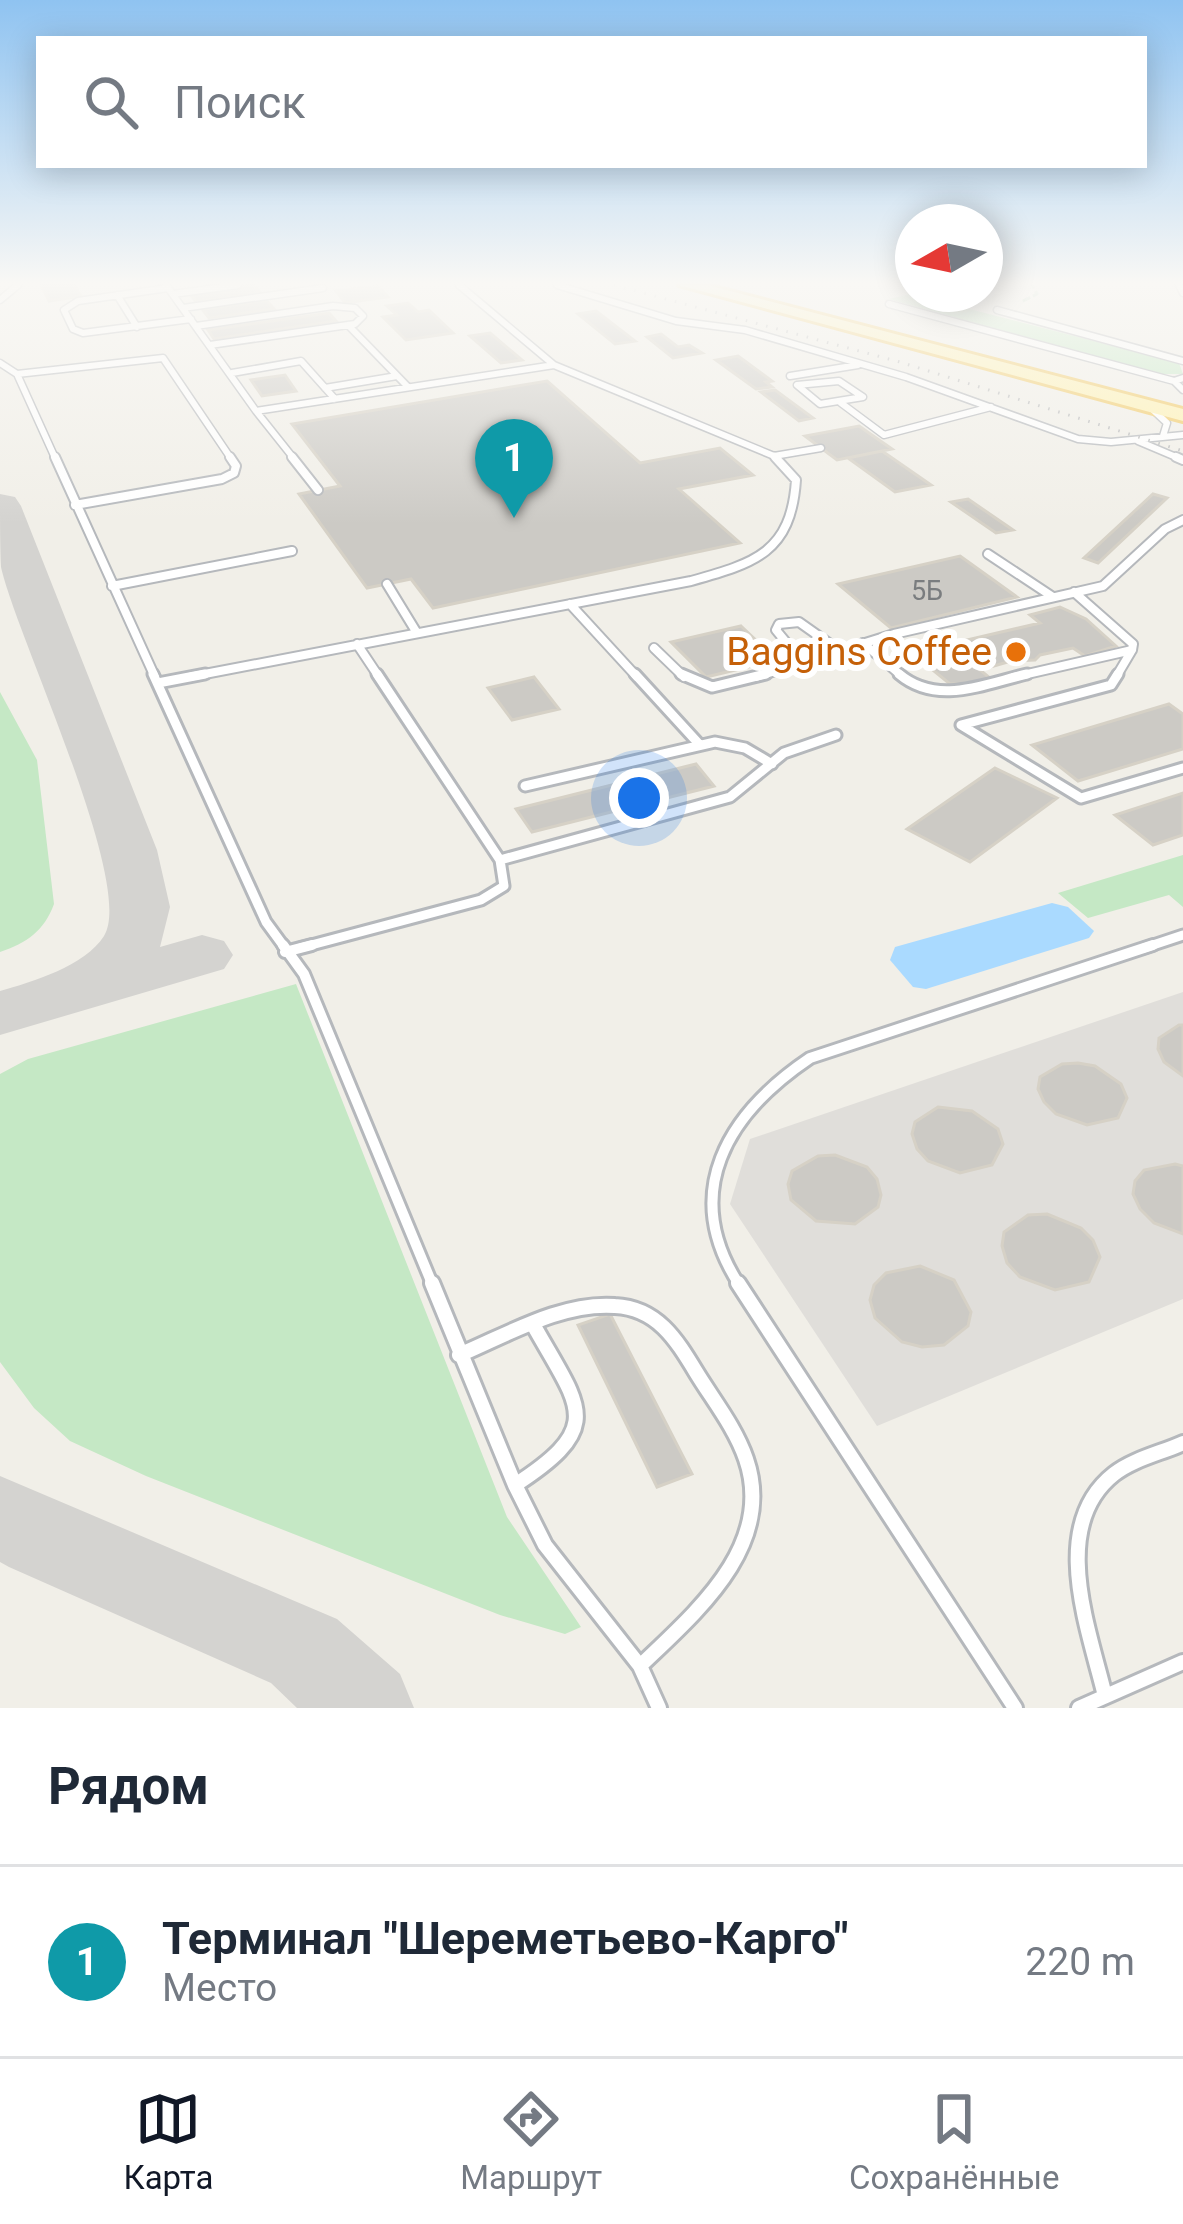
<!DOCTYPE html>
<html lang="ru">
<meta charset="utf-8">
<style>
body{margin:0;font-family:Roboto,sans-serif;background:#f2f2f3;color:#1f2937}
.compass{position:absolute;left:895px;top:204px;width:108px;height:108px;border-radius:50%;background:#fff;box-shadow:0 6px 30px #0003;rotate:261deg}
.you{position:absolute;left:639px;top:798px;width:42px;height:42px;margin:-30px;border:9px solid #fff;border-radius:50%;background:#1a73e8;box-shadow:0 0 0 18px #1a73e833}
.badge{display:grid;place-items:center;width:78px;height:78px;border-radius:50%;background:#111827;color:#fff;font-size:39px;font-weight:700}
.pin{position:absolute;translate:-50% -99px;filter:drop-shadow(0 3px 6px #0008)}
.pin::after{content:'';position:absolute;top:63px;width:42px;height:36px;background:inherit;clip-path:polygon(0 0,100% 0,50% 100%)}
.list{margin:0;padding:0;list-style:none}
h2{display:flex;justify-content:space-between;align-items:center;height:156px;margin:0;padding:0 48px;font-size:51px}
h2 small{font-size:39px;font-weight:400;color:#747a83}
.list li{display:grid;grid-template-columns:78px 1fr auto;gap:36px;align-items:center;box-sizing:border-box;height:192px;padding:0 48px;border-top:3px solid #e0e1e3}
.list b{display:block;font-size:45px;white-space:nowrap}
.list p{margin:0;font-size:39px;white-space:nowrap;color:#747a83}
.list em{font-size:39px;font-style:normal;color:#747a83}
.icon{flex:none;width:66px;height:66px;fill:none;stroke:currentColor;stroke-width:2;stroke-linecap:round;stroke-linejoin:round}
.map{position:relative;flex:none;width:1183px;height:1708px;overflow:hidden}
.search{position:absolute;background:#fff;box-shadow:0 6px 30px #0003;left:36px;right:36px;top:36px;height:132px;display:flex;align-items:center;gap:30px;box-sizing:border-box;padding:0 42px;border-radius:0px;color:#747a83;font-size:45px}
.sheet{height:348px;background:#fff}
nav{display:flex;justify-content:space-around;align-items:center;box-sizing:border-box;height:168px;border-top:3px solid #e0e1e3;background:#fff;font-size:33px;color:#747a83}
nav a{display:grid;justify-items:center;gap:6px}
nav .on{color:#111827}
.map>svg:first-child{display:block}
</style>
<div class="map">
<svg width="1183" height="1708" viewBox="0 0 1183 1708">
<rect width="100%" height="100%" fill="#f1efe8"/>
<!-- industrial -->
<path fill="#e0deda" d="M1183,992V1299L877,1426L730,1204L750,1139Z"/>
<!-- green -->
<path fill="#c5e8c5" d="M911,294L1179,363L1183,374H1157L889,299Z
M0,692L37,760L54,904C44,931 27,943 0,952Z
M1183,855V907L1169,895L1088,918L1058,893Z
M296,984L507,1517L581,1627L565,1634L500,1615L146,1476L70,1441L34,1408L0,1362V1074L28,1059Z"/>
<!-- water -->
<path fill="#aadaff" d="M1052,903L1068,907L1094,931L1089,938L926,989L913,987L890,960L895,947Z"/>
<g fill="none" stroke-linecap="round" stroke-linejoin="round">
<!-- taxiway -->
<path fill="#d4d3d0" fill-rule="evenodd" d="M0,494L15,497L21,506L157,850L170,907L160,947L202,935L224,941L233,955L224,969L0,1035V991C32,982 85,966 104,936C136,885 16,635 1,567C0,545 0,517 0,494Z
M0,1476L337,1619L400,1674L414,1708H297L271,1683L9,1567L0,1562Z"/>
</g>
<!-- building -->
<path fill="#cccac5" stroke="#d6d1c6" stroke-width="3" d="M41,285H74L81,296L49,301Z
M253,285L261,293L196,302L190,294Z
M378,286L388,297L345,303L336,291Z
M266,300L274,309L209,318L202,309Z
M408,303L418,312L429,310L453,333L406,340L383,317L397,315L387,306Z
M596,311L635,341L615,344L578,314Z
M329,313L336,321L214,339L208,330Z
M490,333L522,360L501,363L470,336Z
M661,334L678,347L689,345L702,353L673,358L647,337Z
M738,356L772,381L766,382L772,387L756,389L716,360Z
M285,375L296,391L262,396L251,380Z
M547,381L640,463L720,448L753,475L679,489L740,543L433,608L411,579L367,588L299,494L340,486L292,424Z
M775,390L813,418L799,421L761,392Z
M859,426L892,449L837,460L805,436Z
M882,451L931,485L895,492L848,458Z
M1153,494L1167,498L1098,563L1084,558Z
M968,499L1013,530L996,533L951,502Z
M960,556L1017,597L891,628L838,584Z
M1060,607L1086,619L1116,646L1085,656L1073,648L1040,655L1035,660L1011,661L980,670L990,678L969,684H950L908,650L909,645L941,638L950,644L1040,623L1030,615Z
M741,626L777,660L706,677L671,642Z
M534,677L559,709L512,720L488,688Z
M1169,704L1183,714V749L1078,781L1032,745Z
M696,764L714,786L532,832L516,809Z
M995,768L1057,798L970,862L907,829Z
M1183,793V835L1153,845L1115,815Z
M1179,1025H1183V1076L1164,1062L1158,1049L1159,1038Z
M1078,1063L1095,1066L1121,1084L1127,1098L1118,1118L1087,1125L1056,1114L1044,1102L1038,1089L1040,1077L1062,1064Z
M938,1107L972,1111L998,1129L1003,1144L992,1165L960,1173L928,1161L917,1149L912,1134L915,1122Z
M835,1155L867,1167L877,1179L881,1195L878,1207L855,1224L816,1221L791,1200L788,1184L792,1171L818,1156Z
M1175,1164L1183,1166V1234L1154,1223L1140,1209L1133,1194L1135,1181L1144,1170Z
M1047,1214L1081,1228L1093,1240L1100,1257L1089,1282L1055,1290L1020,1277L1007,1263L1002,1246L1004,1232L1028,1215Z
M920,1266L954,1280L971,1312L968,1326L944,1345L922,1347L902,1342L875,1318L870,1300L874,1285L886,1273Z
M610,1314L692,1474L657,1487L578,1325Z"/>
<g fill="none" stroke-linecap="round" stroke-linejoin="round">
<!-- lane-far4 casing -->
<g stroke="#b5b8bc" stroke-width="9">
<path id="lane-far4" d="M166,285L256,411L554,365L774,456L821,448
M459,285L554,365
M557,285L676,321L745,330L906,377L1078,439L1111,442L1183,435
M1179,285L1183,293
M168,288L78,301L64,310L73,329L83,333L191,319
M173,294L238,285
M117,295L137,327
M0,300L18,285
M889,304L1174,381
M183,308L323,288
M997,310L1183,361
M348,325L408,387
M196,326L333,306L355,308L363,316L355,324L210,345
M0,363L17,374L56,460
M232,373L301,361L335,399
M17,374L163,358L232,460
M790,376L858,365
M1183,378L1174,381L1183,390
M839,381L863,397L820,404L797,385Z
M325,388L397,376
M841,403L884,435L991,407
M1152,409L1167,423L1163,436
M256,411L295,460
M1138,441L1183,460
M774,456L778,460"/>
</g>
<!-- lane-far3 casing -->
<g stroke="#b5b8bc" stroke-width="12">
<path id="lane-far3" d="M55,457L155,677
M292,457L318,490
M1176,457L1183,460
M75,505L222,479L234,473L236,466L230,457
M988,554L1053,597
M387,584L417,633
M112,586L292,551
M570,604L637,677
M863,643L903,677
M357,644L379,677
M654,648L684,677
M805,665L776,630L779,624L799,622L840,651
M189,677L691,581C755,563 791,553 796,480L775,457
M756,677L894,634L1103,586L1165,529L1183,520
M1014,677L1132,650L1133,644L1074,592
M1116,677L1132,650"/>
</g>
<!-- lane-far2 casing -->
<g stroke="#b5b8bc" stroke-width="15">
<path id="lane-far2" d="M153,674L266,922L285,948
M635,674L699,744
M681,674L712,687L766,674
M899,674C937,706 984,684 1027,674
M1118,674L1111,685L961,725L1081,798L1183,768
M158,683L205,674
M525,786L715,742L745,748L772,764
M500,860L730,797L784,753L836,735
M300,948L481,900L504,886L500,860L377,674
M1144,948L1183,935"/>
</g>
<!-- lane-far1 casing -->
<g stroke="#b5b8bc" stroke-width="16">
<path id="lane-far1" d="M283,945L304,974L433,1286
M285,952L312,945
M740,1286C679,1193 727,1114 810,1058L1153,945"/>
</g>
<!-- lane casing -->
<g stroke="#b5b8bc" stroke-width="20">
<path id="lane" d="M432,1283L515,1485L545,1545L640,1666L659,1708
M738,1283L1015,1708
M459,1355C507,1335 561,1302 615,1306C657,1308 676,1339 696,1372C713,1400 735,1427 746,1459C776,1546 695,1613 640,1666
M515,1485C606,1426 580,1408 534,1326
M1105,1696C1089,1629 1048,1526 1114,1474C1133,1459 1161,1453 1183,1443
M1079,1708L1183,1662"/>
</g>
<!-- primary casing -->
<g stroke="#f2c960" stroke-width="6">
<path id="primary" d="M679,285H707L1183,409V421Z"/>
</g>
<!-- path -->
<path stroke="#9cc7a9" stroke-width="3" stroke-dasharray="8 3" stroke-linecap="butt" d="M1023,301L1037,294L1032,285"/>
<!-- lane-far4 -->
<use href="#lane-far4" stroke="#fff" stroke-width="6"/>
<!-- lane-far3 -->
<use href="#lane-far3" stroke="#fff" stroke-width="8"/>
<!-- lane-far2 -->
<use href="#lane-far2" stroke="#fff" stroke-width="9"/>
<!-- lane-far1 -->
<use href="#lane-far1" stroke="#fff" stroke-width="10"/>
<!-- lane -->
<use href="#lane" stroke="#fff" stroke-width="14"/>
<!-- primary -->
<use href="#primary" fill="#fff2af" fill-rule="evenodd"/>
<!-- rail -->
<path stroke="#b6b7b8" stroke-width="3" stroke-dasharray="1.5 9" stroke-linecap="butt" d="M614,285L900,362L1183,451"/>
</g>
<!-- sky -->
<linearGradient id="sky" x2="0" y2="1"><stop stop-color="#8fc3f1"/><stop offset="0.54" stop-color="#f9f8f5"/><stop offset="1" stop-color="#f9f8f5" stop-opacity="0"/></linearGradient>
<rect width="1183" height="524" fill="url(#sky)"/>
<!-- markers -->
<circle fill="#e8710a" stroke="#fff" stroke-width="4.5" cx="1016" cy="652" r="12"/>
<g text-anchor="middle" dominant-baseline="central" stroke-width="12" stroke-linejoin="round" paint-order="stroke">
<!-- far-number labels -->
<g font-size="27" fill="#7a7d7f">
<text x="927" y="591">5Б</text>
</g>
<!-- food labels -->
<g font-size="39" fill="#c56008" stroke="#fff" text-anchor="end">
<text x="992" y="652">Baggins Coffee</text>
</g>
</g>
</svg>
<svg class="compass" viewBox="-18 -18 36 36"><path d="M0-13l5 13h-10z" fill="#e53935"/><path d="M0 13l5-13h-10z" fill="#747a83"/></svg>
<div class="you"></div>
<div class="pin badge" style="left:514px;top:518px;background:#0f9aa8">1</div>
<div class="search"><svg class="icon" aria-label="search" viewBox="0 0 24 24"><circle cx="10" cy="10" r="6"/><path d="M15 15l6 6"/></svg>Поиск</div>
</div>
<section class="sheet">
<h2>Рядом<small></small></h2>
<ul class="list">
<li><span class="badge" style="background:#0f9aa8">1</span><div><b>Терминал &quot;Шереметьево-Карго&quot;</b><p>Место</p></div><em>220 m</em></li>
</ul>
</section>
<nav>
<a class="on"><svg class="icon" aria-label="map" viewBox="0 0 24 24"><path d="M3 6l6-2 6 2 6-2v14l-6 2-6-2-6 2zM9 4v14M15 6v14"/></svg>Карта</a>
<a><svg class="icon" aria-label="directions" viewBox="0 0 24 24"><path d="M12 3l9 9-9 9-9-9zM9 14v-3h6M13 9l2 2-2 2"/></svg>Маршрут</a>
<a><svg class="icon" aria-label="saved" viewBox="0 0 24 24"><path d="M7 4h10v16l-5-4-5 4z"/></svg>Сохранённые</a>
</nav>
